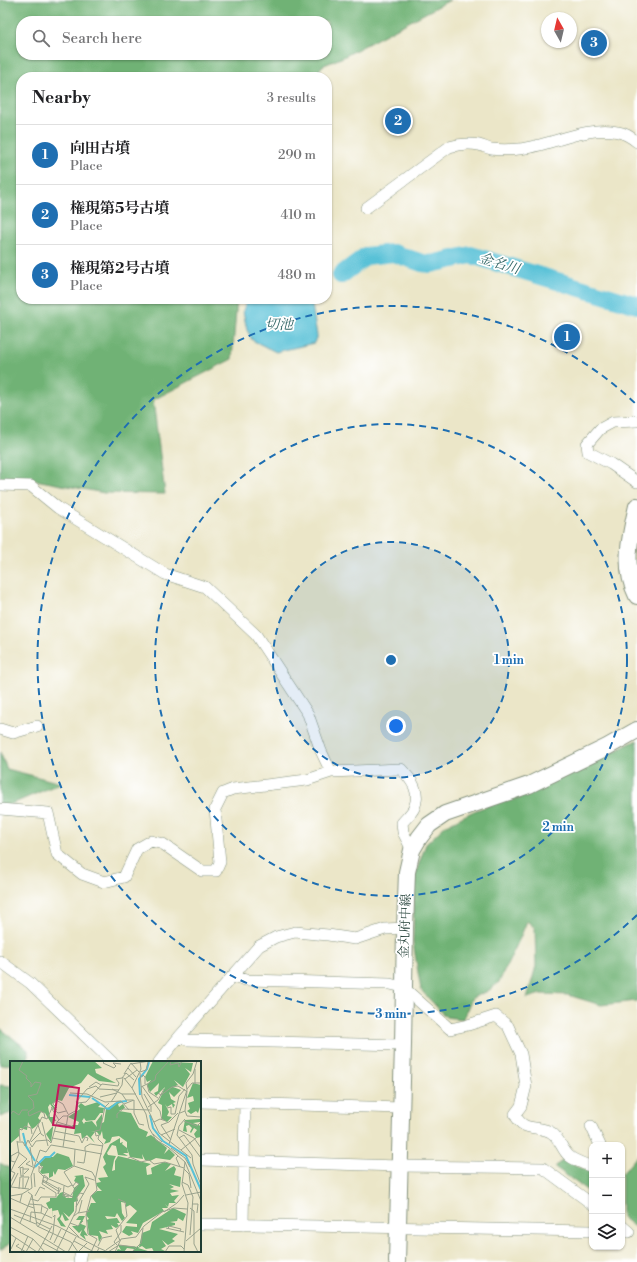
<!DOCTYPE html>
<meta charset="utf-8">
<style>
body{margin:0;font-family:"Libre Bodoni","Noto Serif JP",serif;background:#f2f2f2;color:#202124}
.controls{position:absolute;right:12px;bottom:12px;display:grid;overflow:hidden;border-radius:8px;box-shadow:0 1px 3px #0004}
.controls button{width:36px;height:36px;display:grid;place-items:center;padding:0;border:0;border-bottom:1px solid #e0e0e0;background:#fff;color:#202124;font:20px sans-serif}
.compass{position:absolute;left:541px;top:12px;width:36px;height:36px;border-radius:50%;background:#fff;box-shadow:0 1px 3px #0004;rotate:352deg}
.you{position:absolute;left:396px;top:726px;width:14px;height:14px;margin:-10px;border:3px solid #fff;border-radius:50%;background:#1a73e8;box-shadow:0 0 0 6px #1a73e833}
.badge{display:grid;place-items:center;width:26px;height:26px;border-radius:50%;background:#1f6fb2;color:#fff;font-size:13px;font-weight:700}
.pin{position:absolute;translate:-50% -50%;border:2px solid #fff;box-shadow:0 1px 4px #0006}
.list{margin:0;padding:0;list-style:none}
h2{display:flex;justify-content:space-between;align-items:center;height:52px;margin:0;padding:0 16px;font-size:17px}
h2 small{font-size:13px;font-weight:400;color:#757577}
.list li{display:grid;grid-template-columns:26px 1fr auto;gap:12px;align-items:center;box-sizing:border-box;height:60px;padding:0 16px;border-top:1px solid #e0e0e0}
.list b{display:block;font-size:15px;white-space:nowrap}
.list p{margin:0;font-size:13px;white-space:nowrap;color:#757577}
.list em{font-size:13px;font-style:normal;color:#757577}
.icon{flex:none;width:22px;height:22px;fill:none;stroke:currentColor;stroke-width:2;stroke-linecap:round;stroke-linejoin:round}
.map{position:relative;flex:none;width:637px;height:1262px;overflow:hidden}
.search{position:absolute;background:#fff;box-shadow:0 1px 3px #0004;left:16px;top:16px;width:316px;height:44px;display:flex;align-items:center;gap:10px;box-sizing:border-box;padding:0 14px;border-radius:16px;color:#757577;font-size:15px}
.panel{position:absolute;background:#fff;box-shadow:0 1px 3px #0004;left:16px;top:72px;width:316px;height:232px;border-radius:16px}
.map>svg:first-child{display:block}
</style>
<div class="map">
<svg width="637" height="1262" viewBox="0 0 637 1262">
<rect width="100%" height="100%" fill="#fff"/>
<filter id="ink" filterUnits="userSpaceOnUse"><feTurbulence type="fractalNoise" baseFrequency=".025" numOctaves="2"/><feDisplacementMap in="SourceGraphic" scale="8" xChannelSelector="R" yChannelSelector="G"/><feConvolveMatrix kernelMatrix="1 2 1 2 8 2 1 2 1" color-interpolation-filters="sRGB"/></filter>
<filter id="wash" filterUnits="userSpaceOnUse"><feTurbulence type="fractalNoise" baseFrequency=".012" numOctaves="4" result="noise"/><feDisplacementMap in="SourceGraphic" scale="16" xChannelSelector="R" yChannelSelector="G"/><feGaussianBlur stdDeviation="0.9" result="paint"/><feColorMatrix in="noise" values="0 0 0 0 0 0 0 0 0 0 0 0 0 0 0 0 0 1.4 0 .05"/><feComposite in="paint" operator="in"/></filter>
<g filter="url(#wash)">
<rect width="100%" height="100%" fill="#ebe6c8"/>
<!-- forest -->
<path fill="#6fb275" stroke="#477854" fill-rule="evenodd" d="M0,0H450L343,57L322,66L315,77H21V299H237L232,359L153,400L165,494L104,493L30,479L0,481ZM21,21H327V55H21Z
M637,740V1001L601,1005L568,995L541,994L527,998L536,966L535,928L527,921L520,938L499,982L488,991L472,998L463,1019L446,1017L421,990L413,942L415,875L426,844L446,825L474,811L554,781Z
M0,752L7,769L61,783L0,809Z
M0,1028L28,1050V1062H11V1064L0,1065Z
M0,1085L11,1086V1113L0,1117Z
M637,1156V1229L622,1217V1174Z
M563,1159L592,1173V1194L555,1167Z
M0,1163L11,1169V1243L0,1250Z"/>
<!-- water -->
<path fill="#59c1d7" stroke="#3c7f86" d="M247,299H311L317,335L314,343L276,352L252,340L247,330L243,311Z"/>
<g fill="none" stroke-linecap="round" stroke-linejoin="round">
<!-- river -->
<path stroke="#59c1d7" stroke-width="18" d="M341,275L366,256L393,253L422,263L431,264L471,255L637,305"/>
</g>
</g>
<g filter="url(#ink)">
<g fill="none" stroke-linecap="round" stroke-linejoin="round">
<!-- minor casing -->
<g stroke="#85927e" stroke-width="12">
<path id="minor" d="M366,208L449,147C459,144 469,143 479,145C483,146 487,148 491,149C499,150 510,150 519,149C550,146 587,125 618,132C625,133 631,137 637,142
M637,421L613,422L600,429L587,444L588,452L611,464L637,482
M0,485L31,486L58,508L165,574L205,587L256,635L308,714L321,751L331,772
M0,729L13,733L37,726
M0,809L48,813L57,854L82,874L104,882L124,877L137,849L151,841L163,844L202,871H216L220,862L215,809L223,793L233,789L307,780L331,772L401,769C412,780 421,792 414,808C412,813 406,818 402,823L403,832L412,850
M0,961L30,983L112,1062
M232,976L246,980L390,984L403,987L450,1029L468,1025L496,1016L508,1026L521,1054L526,1086L521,1106L515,1114C523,1134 540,1124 552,1133C560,1139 562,1150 569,1156C575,1161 585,1164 592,1167
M179,1037L187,1040L403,1045
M159,1062L179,1037L259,946L276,937L295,932L328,935L355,939L385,929L405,928
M200,1102L401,1108
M591,1126L600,1145
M200,1160L399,1166L543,1168L592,1204
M200,1224L592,1231
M243,1225L245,1104
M622,1226L629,1232
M79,1262L81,1251"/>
</g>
<!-- secondary casing -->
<g stroke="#85927e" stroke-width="18">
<path id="secondary" d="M637,506C630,537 622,566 637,596
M397,1262L403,1045L405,928L407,872L412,850L419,838L429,825L445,814L529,785L607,747L637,730"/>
</g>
<!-- minor -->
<use href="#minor" stroke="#fff" stroke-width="11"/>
<!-- secondary -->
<use href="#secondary" stroke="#fff" stroke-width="16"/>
</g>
</g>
<!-- distance rings -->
<circle cx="391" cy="660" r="118" fill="#1f6fb2" fill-opacity=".12"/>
<g fill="none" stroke="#1f6fb2" stroke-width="2" stroke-dasharray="7 5">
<circle cx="391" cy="660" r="118"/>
<circle cx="391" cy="660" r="236"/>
<path d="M637 915A354 354 0 1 1 637 405"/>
</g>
<g text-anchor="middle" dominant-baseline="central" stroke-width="3.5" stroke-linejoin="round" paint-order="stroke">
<!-- street labels -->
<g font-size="13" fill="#1f3d34" stroke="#fff">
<text transform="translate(405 926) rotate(-88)">金丸府中線</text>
</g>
<!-- water labels -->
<g font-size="14" font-style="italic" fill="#306565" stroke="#fff">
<text transform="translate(499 264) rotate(17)">金名川</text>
<text x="279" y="325">切池</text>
</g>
</g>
<!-- overview -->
<g transform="translate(10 1061)">
<rect width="191" height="191" fill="#ebe6c8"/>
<path d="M0,0H84L92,7L85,8L86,12L106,22L89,20L78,13L71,22L59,27L52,40L48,39L42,43L47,49L45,50L40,43L38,46L40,56H44L46,60H44L41,81L36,73L43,65L35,52L31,51L28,57L31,60L25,66L22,68L18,61L17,69L10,67L9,75L1,82V92ZM143,0L183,2L181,11L175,7L180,13L173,26L164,19L168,24L163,26L171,29L164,36L159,31L161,38L166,41L163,42L165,44L163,47L162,43L157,46L155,43L159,51L157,55L162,56L157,61L152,58V44L148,42L155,26L146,35L144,32L148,30L149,22L140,31L137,24L141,19L137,21L135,16ZM183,22L191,24V43L188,52L186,50L181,53L177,50L180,48L178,42L184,40L183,35L177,37ZM88,41L91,43L88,46L94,47L93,52H90L85,59L76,60L74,57L72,60L74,63L75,61L82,60L87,66L86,61L92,53V62L94,61L96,48L107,41H112L108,43L109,46L113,43L115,47L109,50L121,52L129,67L138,71L136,76L141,74L157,87L154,93L159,88L165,94L160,99L146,97L140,100L135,99L132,93L133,98L120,96L117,87L118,92H113L118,95L108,94L106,85L102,84L97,92L98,94L106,95L104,99L102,110L105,109V100L108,95L141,103L136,106L137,114L142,113L141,107L154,101L161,103L155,110L164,105L166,108L164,114L171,116L170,126L159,123L164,126L160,128L169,130L160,132L162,135L169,134L164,140L166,142H159L158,146L155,143L158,147H152L154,150L133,162L128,172L121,170L123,173L119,175L112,171L116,165L127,166V163L116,162L127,150L120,144L116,146V142L111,141L112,152L115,157L112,160L107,152L105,156L95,155L97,158L107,157L110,162H107L109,165L106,167L101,164L103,168L96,169L98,173L89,170L92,176L89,181L88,175L79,174L77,159L79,158L76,154L81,142H86L81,135L87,130H92L87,125L86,122L91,121L88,117L98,116L93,106L96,103L93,96L100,83L110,77V82L113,81L112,83L117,87V81L109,75L102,76L100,81L94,83L96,79L93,77L92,70L90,75L87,71L81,70L85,71L81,76L85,82L77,74L72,78L71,72L64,73L65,68L62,64H68L69,61L58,56L70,48L68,45L71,42L75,45ZM190,58V61L183,62L191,65V76L186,77L184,73L187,69L184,67L181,72L180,71L182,67L179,64L176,65L177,71L173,70L175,59ZM47,92L59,96L63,105L55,109L48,108L45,114L43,110V115L39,117V112L32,113L30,111L33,105H30V102L36,96H43ZM73,114L75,125L67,136L68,140L64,141V150L59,156L53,151L59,159L55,160L52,153L50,158L56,166L51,165L47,158L50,155L48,149L42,150L43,159L42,147L39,148L36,142L40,140V137H46L50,132L53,131L56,137H62L64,127L69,123L64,120L66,116L64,115ZM163,147L176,153L173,160L168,157L167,160L160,161L165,162V164L149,168L168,173L162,178L165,180L158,184L152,179L156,185L151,188L155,190L144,191L142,187L136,188L132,185L128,187L141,191H122L124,188L117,187L114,191H106L108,188L111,189L108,184L129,186L132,172L140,169L142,161ZM69,155H75L71,163L76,165L74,169L78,175L74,174L76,179L70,174L72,169L69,172L62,165H68L71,159H66Z" fill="#6fb275"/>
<path fill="none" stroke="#59c1d7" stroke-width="2" d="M59,34L80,36M130,34L129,18L137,8L139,1M82,37L95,46M95,47L99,48L108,41L117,40M140,54L143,67L153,80L176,95L191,129M13,72L16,85L25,100M25,106L35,96H40L45,91"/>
<path fill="none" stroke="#99a28d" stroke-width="1" d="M13,0L9,9L17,15L16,17L21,22V26L25,21L31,22L27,33L18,35L23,40L24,47L18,51L19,55L30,50L34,52L35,57M95,0L93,2L104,7L106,5L103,2L111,3M130,0L131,8L122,27L136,53L139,67L146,79L158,86L175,101L172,123L178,142L174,191M161,0L160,4L168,2L169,6L172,0M121,3L140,0M118,7L126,16M130,11L136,9L138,1M130,12L132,36L149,72L181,97M114,13L121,2L129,11M132,16L133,14L135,16V23M114,17L122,27M115,18L127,9M137,23L139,31L148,37M185,23V8M132,25L150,50L152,59M79,26L86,21L91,24M131,26L145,19L146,14L159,0M89,28L109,29M102,28L112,33H126M177,28L182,22H191M60,32L77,33L95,41L111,40L119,49M148,32L151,34L162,26L168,25L176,30M112,33L116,39H123M134,33L141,45V51M90,36L107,32M101,41L112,24L113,16M67,42L66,41L77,28L86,25L89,28M114,43L124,39V52L129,63L134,64M41,46L48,52L56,50M138,46L148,39L154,28M47,47L43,43L46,39L53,43L58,53M157,47L161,46V53H165M42,48L49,59M175,50L177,30M170,52L175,50L177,55L191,56M165,53L169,35L175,28M0,54L3,50L9,54L12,49H18M107,57V53L113,48L140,49M175,58L169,65L167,74L182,94L183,103L191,124M174,60L187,65L191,61M32,61L38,85M47,61L64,66M144,61L150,58L156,60M46,63L64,66M169,69L184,77L191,87M44,70L69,75L72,82L75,76L78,77L77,80M143,73L152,81M151,74L165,68M34,75L31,73L28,64L32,56L37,58L42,47M42,77L65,81M169,77L174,74L191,97M161,79L151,64L159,61L168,52M10,80L9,68L12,69L15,65L21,67L22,73M7,81H13L15,85L18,79L22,86L26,80L38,79L41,82L47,61L53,55H58M21,81L30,72M19,82L28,64M159,83L177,29L176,22L183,13L187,0M20,86L23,105M53,86L92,93M161,87L175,97L180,106M171,89L186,77M75,90V86L80,83L93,85M168,95L166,97L170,106M117,98L120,96L131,101L139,99L144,103L155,101L174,107M20,100L16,103L25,107M27,100L33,107H29M5,101L1,100V95L8,91L17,98L8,107M67,101L74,102L76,90M175,101L191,140M29,105V111L34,116L58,126L62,124M64,105L82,111L85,116L87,129L81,135L76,154L78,173L87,178L81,191M64,105L54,111L64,127M64,105L65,88M10,106L11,115H14M10,107L13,106V128M13,108H19L14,113M174,108L179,113L181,127M0,112L9,93L7,80M8,112L1,126L19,128M24,112L25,126M14,116H19L15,127M85,120L93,83L88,78L89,74L86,75L85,70L90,69L95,46L99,42M34,121L48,130M172,121L178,124L183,136L180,174M0,122L5,112L1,110M34,122L33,119L49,128M54,125L53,135L59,136M49,126L48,133L51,127M9,128L10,116H12M18,131L22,134L18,145L24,147M53,133L63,136L53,131M22,134L27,165L61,181L68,191M61,134L69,123L66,121L63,125M176,134L191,131M0,135L12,133M25,135L30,126L35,128M0,137L18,145L10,162M21,138L28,140L31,136H46V132L32,123L34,114L38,117L36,122M108,138L115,141L117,155L106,169L110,180M10,141L12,133L22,127L21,115L30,89L36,91L41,84L53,86L58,54L67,49L68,42L76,41L92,23L108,25L109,22L106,18L112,17L116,12L124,19M19,143L32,144L31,152M182,143H188L187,152M66,146L79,123L75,116L84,119M180,147L184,150V183L188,191M0,148L47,165L89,187M154,151L167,142L174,134M68,152L80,150M4,154L26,163M64,155L69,151L72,139M0,156L56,191M20,161L21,151L31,152L42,157M26,161L40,168M60,162L68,165L73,160M0,166L23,178L35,191M28,166L38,148L32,145M59,166L69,176M156,167L174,171M158,168L159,165L171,168L170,170M0,173L27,191M40,179L43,172L45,154L43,156M64,180L84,191M176,180L191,167M33,182L50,191M44,182L51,168M9,183L6,185L16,191M107,184L104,181L111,171V164M88,185L92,177L102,175M1,188L6,177M96,189L109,180M11,191L18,175M16,191L23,178M28,191L42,165M46,191L66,150L67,136L70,132L74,133M58,191L66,176M68,191L77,182M87,191L89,187L98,191M98,191L109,184L125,186M105,191L111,178L126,176L134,165L152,151L164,147L177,148M122,191L131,182L133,167M155,191L159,185H171L174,188"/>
<path fill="#c2185b" fill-opacity="0.15" stroke="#c2185b" stroke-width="2" d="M49,24L69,27L64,67L43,64Z"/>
<rect width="191" height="191" fill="none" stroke="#1f3d34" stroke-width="2"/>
</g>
<circle cx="391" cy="660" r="6" fill="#1f6fb2" stroke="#fff" stroke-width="2"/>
<g font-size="12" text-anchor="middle" font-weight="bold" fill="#1f6fb2" stroke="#fff" stroke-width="3.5" stroke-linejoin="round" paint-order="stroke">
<text x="509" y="664">1 min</text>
<text x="558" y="831">2 min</text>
<text x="391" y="1018">3 min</text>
</g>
</svg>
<div class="controls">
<button>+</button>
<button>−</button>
<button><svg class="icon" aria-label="layers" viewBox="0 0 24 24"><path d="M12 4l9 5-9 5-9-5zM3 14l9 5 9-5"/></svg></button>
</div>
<svg class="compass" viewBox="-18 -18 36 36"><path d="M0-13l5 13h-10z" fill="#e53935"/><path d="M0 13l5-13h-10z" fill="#757577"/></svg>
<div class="you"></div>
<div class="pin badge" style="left:567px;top:337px">1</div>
<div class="pin badge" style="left:398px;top:121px">2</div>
<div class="pin badge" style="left:594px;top:43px">3</div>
<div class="search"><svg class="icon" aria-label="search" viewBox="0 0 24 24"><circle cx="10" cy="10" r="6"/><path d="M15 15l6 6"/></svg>Search here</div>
<section class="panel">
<h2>Nearby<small>3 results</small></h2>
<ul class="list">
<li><span class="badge">1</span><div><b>向田古墳</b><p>Place</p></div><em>290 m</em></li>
<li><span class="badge">2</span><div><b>権現第5号古墳</b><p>Place</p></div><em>410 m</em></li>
<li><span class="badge">3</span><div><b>権現第2号古墳</b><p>Place</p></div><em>480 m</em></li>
</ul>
</section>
</div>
